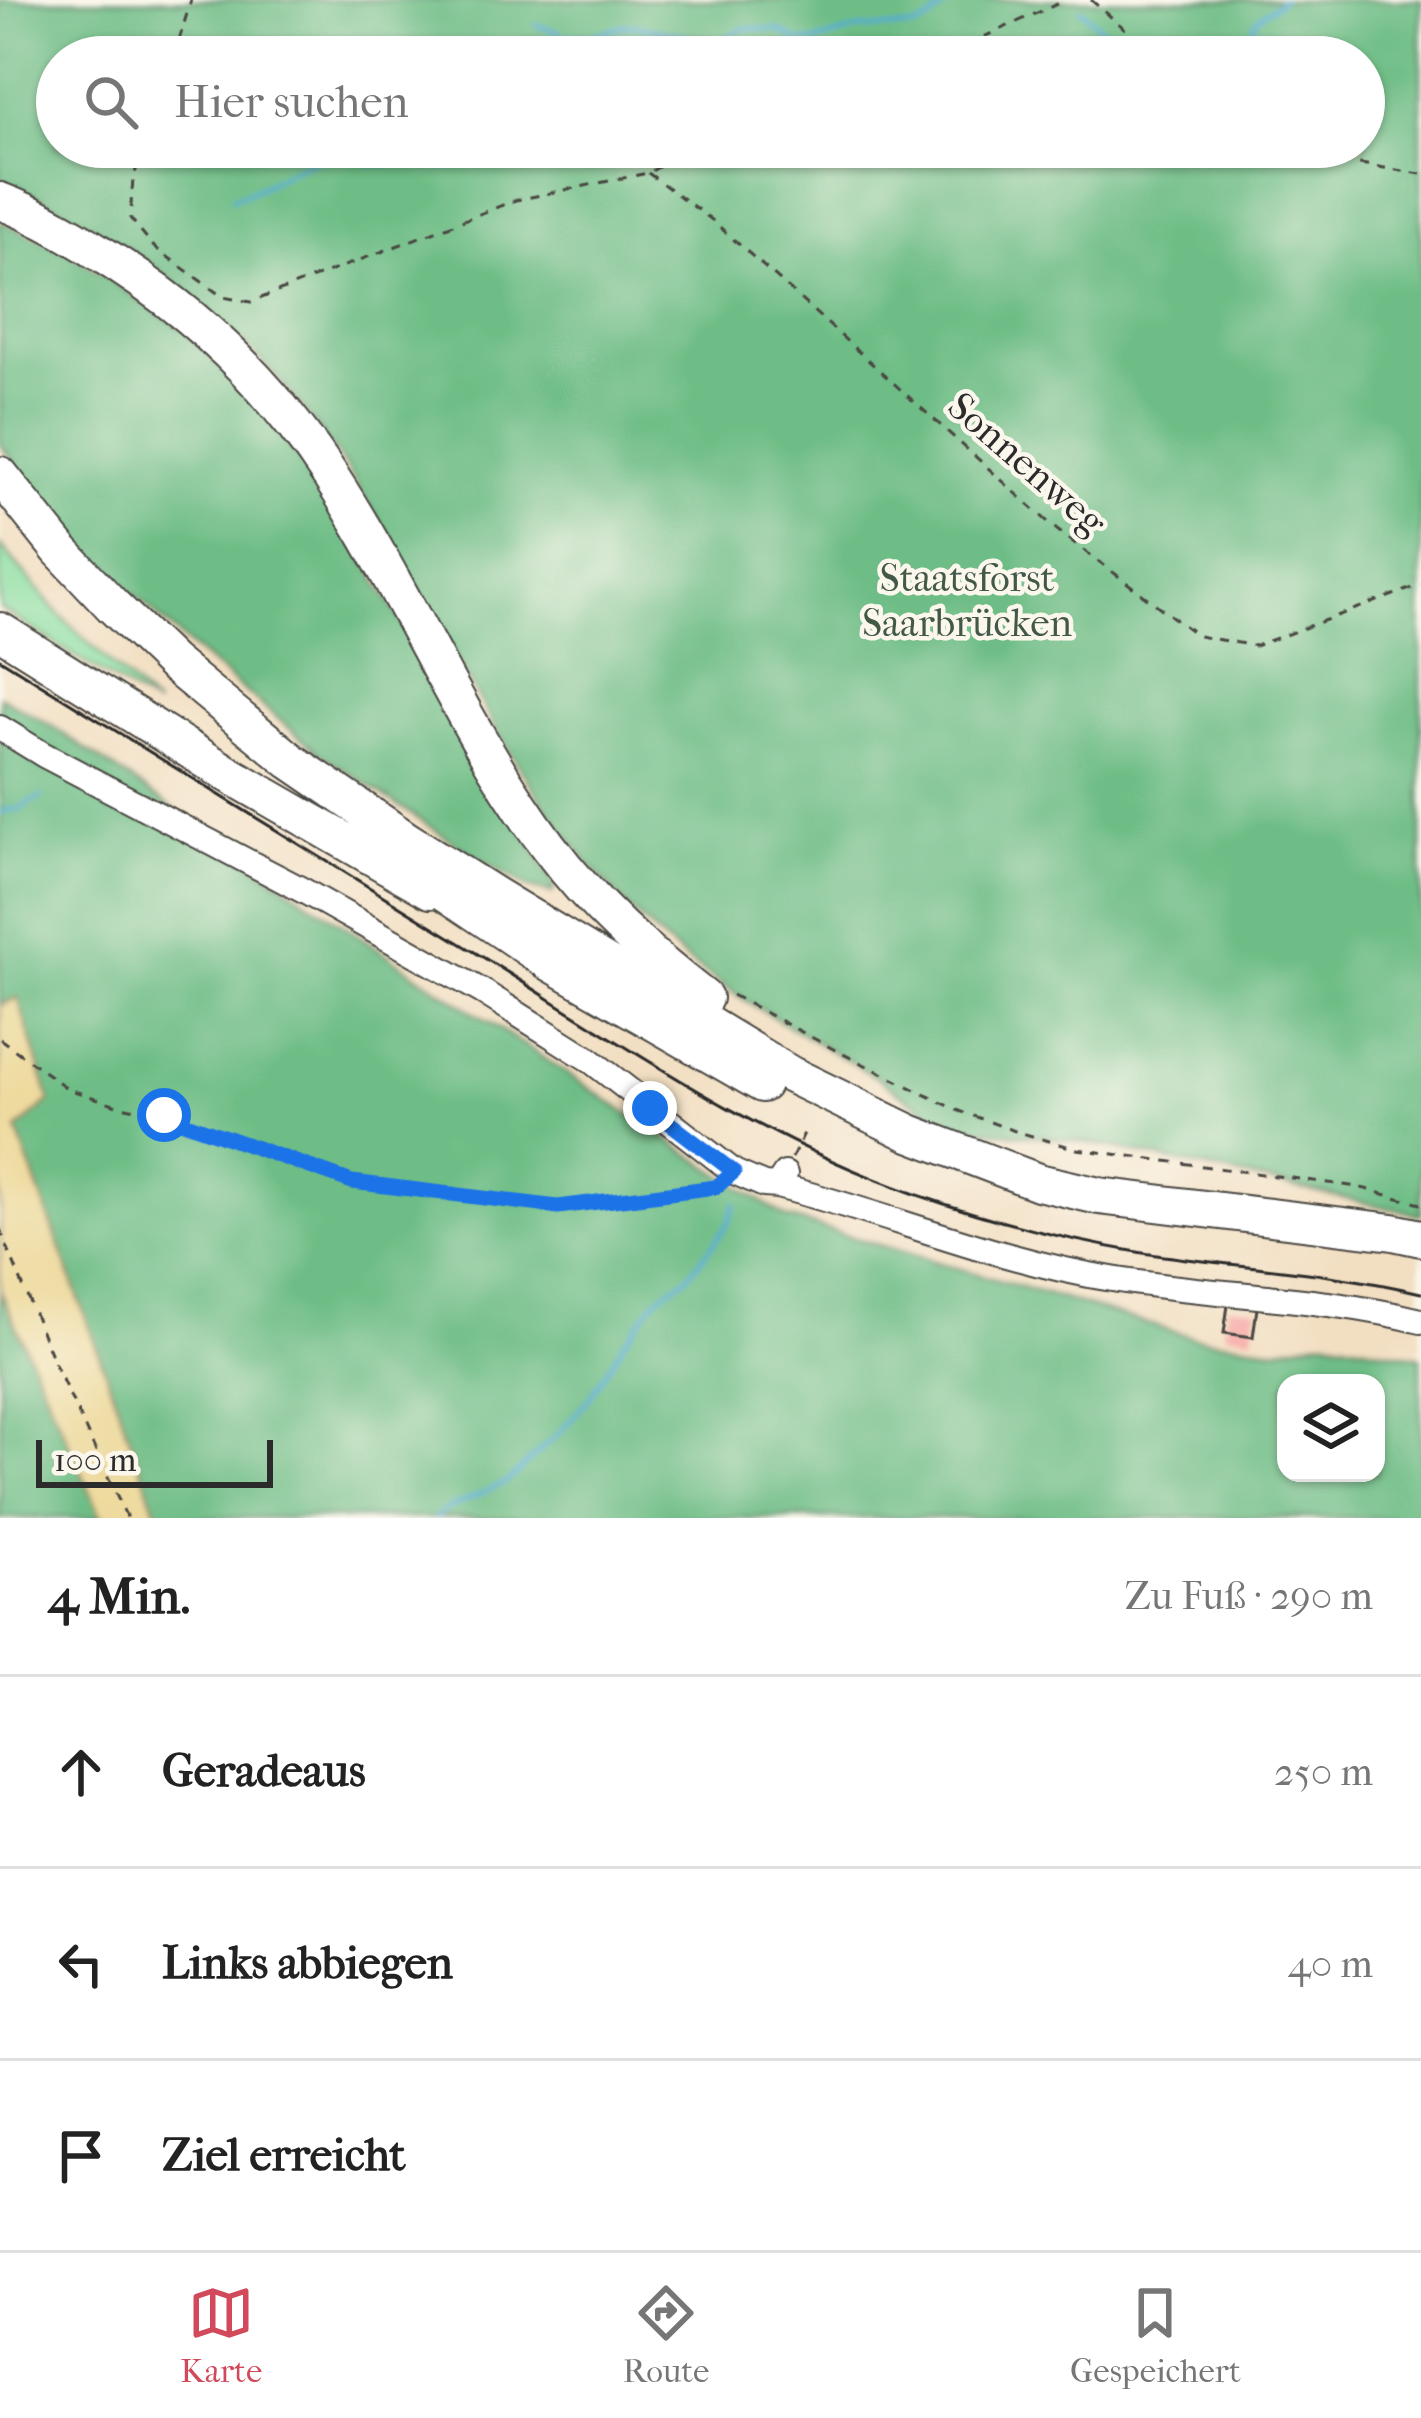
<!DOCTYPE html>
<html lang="de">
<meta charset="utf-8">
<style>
body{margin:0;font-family:"IM FELL French Canon",serif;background:#f6f6f6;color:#222}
.controls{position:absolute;right:36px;bottom:36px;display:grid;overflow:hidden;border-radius:24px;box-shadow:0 3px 9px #0004}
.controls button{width:108px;height:108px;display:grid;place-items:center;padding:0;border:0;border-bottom:3px solid #e0e0e0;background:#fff;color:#222;font:60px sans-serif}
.scale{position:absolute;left:36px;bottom:30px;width:237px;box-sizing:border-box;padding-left:12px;border:6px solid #2b2b2b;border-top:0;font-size:33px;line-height:42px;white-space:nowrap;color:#2b2b2b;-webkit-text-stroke:9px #fbf7ec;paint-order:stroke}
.stop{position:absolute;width:36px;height:36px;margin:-27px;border:9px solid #1a73e8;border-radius:50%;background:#fff}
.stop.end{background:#1a73e8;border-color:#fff;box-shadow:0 3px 12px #0008}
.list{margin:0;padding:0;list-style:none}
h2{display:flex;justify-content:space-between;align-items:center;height:156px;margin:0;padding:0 48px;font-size:51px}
h2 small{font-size:39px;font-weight:400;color:#767676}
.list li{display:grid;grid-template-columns:78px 1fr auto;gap:36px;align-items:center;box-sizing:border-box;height:192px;padding:0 48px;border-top:3px solid #e0e0e0}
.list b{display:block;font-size:45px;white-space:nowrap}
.list em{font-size:39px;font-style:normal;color:#767676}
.icon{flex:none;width:66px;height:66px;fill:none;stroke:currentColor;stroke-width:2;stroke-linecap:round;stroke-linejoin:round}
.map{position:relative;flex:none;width:1421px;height:1518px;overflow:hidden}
.search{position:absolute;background:#fff;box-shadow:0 3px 9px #0004;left:36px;right:36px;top:36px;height:132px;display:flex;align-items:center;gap:30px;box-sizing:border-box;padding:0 42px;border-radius:66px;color:#767676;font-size:45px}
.sheet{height:732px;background:#fff}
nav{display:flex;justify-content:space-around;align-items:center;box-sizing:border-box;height:168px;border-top:3px solid #e0e0e0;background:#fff;font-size:33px;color:#767676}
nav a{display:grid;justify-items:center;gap:6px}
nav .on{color:#d1495b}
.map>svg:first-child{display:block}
</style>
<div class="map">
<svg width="1421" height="1518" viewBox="0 0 1421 1518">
<rect width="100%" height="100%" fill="#fbf7ec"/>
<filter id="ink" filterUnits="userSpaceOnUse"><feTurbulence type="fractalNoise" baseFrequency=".00833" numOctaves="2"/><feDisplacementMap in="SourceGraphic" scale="24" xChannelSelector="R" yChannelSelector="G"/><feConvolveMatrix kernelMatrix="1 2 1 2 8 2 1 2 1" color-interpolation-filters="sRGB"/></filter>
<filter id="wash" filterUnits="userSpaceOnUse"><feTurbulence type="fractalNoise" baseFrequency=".004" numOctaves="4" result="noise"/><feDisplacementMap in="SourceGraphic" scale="48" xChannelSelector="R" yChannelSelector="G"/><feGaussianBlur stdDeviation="2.7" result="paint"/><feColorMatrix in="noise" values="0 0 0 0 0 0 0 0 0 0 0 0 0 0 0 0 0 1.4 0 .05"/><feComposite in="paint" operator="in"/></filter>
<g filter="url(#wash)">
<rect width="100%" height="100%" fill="#f2dec1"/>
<!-- green -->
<path fill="#89dea0" stroke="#5a8466" stroke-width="3" d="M0,545L59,614L156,707L0,609Z"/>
<!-- forest -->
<path fill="#6ebd86" stroke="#4c7458" stroke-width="3" fill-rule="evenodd" d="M0,0H1421V1136L1418,1137L1421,1141V1215C1312,1192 1203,1167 1094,1144C1049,1135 1001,1135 956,1124C934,1118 897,1090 876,1077C808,1036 725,994 665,942C540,834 469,678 389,537C318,414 242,324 123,245C84,220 43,196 0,180ZM57,57H1364V147H57Z
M0,221L66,251L185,331L259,406L327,495L547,871L555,887L552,893L529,888L476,857L321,754L191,647L63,528L0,444Z
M0,696L53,727L417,975L787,1218L1192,1337L1274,1348L1327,1339L1421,1357V1518H159L17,1130V998L0,1005ZM1286,1383H1376V1473H1286Z
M0,1290L102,1518H0Z"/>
<!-- sand -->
<path fill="#eeda9e" stroke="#8c8264" stroke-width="3" d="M18,998L50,1101L17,1130L159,1518H102L0,1290V1005Z"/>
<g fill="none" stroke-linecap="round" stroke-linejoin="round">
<!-- stream -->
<path stroke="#53acd0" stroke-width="4.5" d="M1081,9L1132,57
M536,25L559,32L562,37L583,34L586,37L630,24L688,36L692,51
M664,57L711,45L744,28L778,30L798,41L814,42L859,29L918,27L931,20L952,0
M1230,57L1250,46C1253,15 1260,17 1282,0
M232,198C268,189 300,159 337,155C351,153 361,162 374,164C383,165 393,162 402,162C418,163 434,169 449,167C469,164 484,151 502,147
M0,813L9,809L20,810L28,803L42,797
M435,1518L449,1508L507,1482L561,1431L590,1397L624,1342L659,1296L686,1278L707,1252L729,1222L735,1204"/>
</g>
<g id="blocks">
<!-- building -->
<path fill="#f7a5a3" d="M1228,1305L1257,1308L1253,1337L1224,1333Z"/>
</g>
</g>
<g filter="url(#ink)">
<use href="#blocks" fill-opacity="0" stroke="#494642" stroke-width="3"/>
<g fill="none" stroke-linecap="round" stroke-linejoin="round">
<!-- minor casing -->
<g stroke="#494642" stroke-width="28">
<path id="minor" d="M0,728L44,755L304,891L483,992L589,1059L734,1172L764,1185L777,1186L785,1174
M777,1186C889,1214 998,1261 1112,1279C1215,1296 1320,1296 1421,1321"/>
</g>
<!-- highway casing -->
<g stroke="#494642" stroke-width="40">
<path id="highway" d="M0,201C43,217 82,241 120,266C205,321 276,392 331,477C409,597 463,731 548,846C592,905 646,953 704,998
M0,475L59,549L113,606L171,662L291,761L408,841L495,896L791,1075L910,1133L1038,1182L1099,1196L1393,1232L1421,1238
M0,631L225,772L430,890
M415,872L551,963L762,1084"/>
</g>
<!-- path -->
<path stroke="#494642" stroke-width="3" stroke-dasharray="9 9" stroke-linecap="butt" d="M1091,0L1158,57
M174,57L191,0
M915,57L968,44L1066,0
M144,147L133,179L130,218L154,247L223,297L251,302L516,200L648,173L693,147
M1308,147L1360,164L1421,174
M648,173L712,220L1057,530L1198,636L1255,646L1421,585
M732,995L841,1053L957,1110L1015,1131L1077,1149L1358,1187L1421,1204
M0,1039L68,1089L117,1105L164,1115L352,1182L558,1207L719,1185
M792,1158L807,1127
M0,1229L52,1358L127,1518"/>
<!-- minor -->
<use href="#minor" stroke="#fff" stroke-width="24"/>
<!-- highway -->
<use href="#highway" stroke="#fff" stroke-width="36"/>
<!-- tram -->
<path stroke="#2b2b2b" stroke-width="3" d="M0,659C164,762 329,862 494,964C628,1048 765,1142 915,1194C989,1220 1065,1240 1143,1253C1235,1267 1330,1271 1421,1293"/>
</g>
</g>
<g fill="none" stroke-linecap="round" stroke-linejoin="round" filter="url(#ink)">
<!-- route -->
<path stroke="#1a73e8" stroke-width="15" d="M164,1115L352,1182L558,1207L716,1187L734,1172L650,1108"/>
</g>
<g text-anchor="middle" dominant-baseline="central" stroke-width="9" stroke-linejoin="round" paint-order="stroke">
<!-- street labels -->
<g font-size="39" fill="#2b2b2b" stroke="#fbf7ec">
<text transform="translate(1027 464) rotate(41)">Sonnenweg</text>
</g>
<!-- park labels -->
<g font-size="39" fill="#425848" stroke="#fbf7ec">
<text x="967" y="578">Staatsforst<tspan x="967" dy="45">Saarbrücken</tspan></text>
</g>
</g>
</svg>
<div class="controls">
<button><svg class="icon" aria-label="layers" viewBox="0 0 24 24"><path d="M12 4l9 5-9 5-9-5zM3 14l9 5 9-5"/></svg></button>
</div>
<div class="scale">100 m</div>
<div class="stop" style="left:164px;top:1115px"></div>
<div class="stop end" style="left:650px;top:1108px"></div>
<div class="search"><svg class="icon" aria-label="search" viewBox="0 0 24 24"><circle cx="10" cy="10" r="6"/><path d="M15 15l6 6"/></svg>Hier suchen</div>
</div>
<section class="sheet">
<h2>4 Min.<small>Zu Fuß · 290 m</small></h2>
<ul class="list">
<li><svg class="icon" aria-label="ahead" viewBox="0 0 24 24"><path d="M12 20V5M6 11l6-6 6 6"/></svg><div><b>Geradeaus</b></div><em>250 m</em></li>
<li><svg class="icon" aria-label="left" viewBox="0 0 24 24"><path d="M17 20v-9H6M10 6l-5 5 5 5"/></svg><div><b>Links abbiegen</b></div><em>40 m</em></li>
<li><svg class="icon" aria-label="arrive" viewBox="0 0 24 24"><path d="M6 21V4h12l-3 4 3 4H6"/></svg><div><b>Ziel erreicht</b></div></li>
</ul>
</section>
<nav>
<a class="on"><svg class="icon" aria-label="map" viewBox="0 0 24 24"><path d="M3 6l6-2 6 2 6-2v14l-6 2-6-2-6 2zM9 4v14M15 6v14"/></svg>Karte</a>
<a><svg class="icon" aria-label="directions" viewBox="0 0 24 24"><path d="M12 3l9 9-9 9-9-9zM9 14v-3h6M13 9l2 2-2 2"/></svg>Route</a>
<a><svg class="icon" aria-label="saved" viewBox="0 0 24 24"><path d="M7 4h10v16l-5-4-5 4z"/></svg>Gespeichert</a>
</nav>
